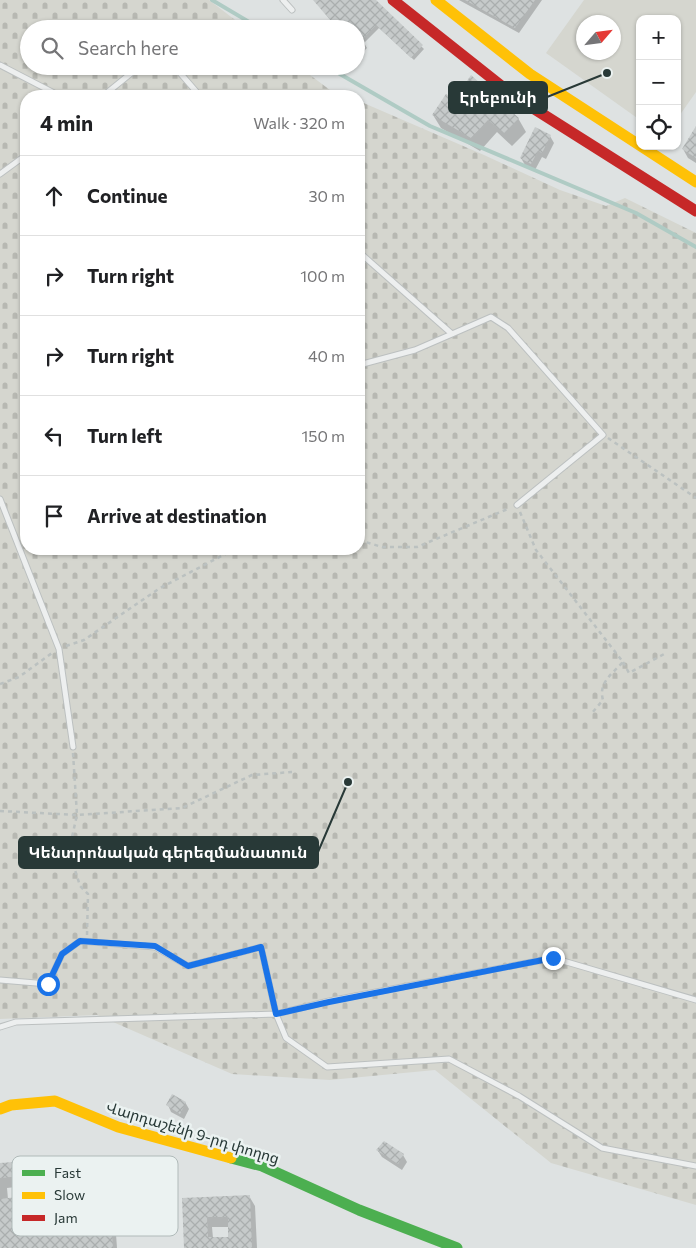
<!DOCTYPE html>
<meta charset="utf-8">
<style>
body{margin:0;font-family:Commissioner,"Noto Sans Armenian",sans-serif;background:#f6f6f6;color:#202124}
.controls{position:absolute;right:15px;top:15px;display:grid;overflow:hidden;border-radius:10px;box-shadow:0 1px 4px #0004}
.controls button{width:45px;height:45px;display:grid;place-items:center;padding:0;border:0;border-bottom:1px solid #e0e0e0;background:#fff;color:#202124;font:25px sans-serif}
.compass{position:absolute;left:576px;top:15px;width:45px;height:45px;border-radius:50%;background:#fff;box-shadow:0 1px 4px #0004;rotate:62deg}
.stop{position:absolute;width:15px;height:15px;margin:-11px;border:4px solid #1a73e8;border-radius:50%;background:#fff}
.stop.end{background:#1a73e8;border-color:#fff;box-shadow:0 1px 5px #0008}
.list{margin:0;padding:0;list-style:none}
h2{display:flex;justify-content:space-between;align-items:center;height:65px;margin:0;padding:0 20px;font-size:21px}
h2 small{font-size:16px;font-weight:400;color:#757577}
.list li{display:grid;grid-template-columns:32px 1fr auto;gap:15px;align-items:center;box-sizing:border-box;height:80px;padding:0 20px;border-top:1px solid #e0e0e0}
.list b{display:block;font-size:19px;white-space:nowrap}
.list em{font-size:16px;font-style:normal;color:#757577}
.icon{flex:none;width:28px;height:28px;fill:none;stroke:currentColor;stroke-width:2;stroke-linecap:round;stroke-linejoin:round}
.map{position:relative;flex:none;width:696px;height:1248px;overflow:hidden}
.search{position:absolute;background:#fff;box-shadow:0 1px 4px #0004;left:20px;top:20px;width:345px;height:55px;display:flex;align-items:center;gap:12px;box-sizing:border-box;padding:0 18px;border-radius:28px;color:#757577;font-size:19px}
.panel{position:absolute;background:#fff;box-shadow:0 1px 4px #0004;left:20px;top:90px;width:345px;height:465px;border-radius:20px}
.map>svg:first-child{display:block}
</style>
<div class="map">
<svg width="696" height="1248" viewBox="0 0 696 1248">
<defs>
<pattern id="cemetery-stones" width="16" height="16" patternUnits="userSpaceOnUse" patternTransform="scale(1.25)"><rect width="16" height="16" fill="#d5d6cf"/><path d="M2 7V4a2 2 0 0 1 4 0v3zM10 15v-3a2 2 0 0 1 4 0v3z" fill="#b7b8b2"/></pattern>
<pattern id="building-cross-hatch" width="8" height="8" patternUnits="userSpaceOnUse" patternTransform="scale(1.25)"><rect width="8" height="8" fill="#c6caca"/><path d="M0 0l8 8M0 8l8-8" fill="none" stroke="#aaaeae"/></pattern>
</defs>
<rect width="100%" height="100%" fill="#dee2e2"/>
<!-- cemetery -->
<path fill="url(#cemetery-stones)" d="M0,0H209L247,29H29V66H298L330,90L345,96H26V549H359V101L484,155L560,190L606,206L625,198L696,233V1205L551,1163L435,1070L330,1080L232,1074L97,1015L0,1019Z"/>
<!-- pitch -->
<path fill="#d5d6cf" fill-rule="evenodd" d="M584,0H696V92L677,119V19H640V120L546,53ZM584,22H614V52H584Z"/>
<!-- shadow -->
<path fill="#0003" fill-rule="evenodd" d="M314,0H373L424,49L414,60L379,28L364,43L367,48L359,56L356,53V29Z
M459,0H542L519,33Z
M433,115L518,118L526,132L512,146L497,132L480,151L441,128Z
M696,130V163L688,158L683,149Z
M550,136L554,143L546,159L542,157L535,170L525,165L521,158Z
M185,1102L189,1109L184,1119L171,1112L168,1105Z
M378,1151L403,1155L407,1162L402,1170L382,1157Z
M39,1161L45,1171L50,1229L110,1224L116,1234L117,1248H0V1165ZM25,1186L26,1197L8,1199L7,1188Z
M249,1196L255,1206L257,1248H185L183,1199ZM212,1227H229V1238H213Z"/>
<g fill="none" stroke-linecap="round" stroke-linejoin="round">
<!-- stream -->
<path stroke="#afcbc4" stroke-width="4" d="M212,0L261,29
M326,66L430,126L636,213L696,247"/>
</g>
<!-- building -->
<path fill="url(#building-cross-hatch)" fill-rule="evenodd" d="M313,0H376L423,45L411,58L376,25L356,46V29H338Z
M465,0H535L515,28Z
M471,75L519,118L504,133L488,120L471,138L432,115L446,94L455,99Z
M696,126V158L682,149Z
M535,127L551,135L542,153L538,151L531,164L520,158Z
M172,1094L186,1102L180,1114L166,1105Z
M384,1141L404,1154L398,1164L376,1150Z
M40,1160L46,1228L111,1222L113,1248H0V1199L24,1196L22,1176L0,1178V1163Z
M250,1195L252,1248H184L182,1198ZM207,1217H228V1237H208Z"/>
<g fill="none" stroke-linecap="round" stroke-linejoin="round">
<!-- lane casing -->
<g stroke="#bcc0c0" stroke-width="7">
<path id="lane" d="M283,0L292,10
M0,65L60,96
M174,66L200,96
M103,96L140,66
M0,174L26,155
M359,252L452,334L491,317L508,328L603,435L517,505
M359,365L415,350L452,334
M0,499L59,649L73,747
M0,980L48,984L62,954L80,941L155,947L188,966L261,947L276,1014L286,1038L327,1067L449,1059L519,1096L602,1148L696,1166
M0,1027L16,1022L276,1014L329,1001L553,958L696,1000"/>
</g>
<!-- path -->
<path stroke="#bbc1c0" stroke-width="2.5" stroke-dasharray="4 4" stroke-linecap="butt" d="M608,438L696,498
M520,512L536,550L623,662C612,674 598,683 603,700L592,713
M359,540L382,547H417L510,508
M66,646L84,640L160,588L235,549
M623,662L629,673L666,653
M0,684L19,677L52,653
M73,753L77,815L69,850L80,886L88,894L87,935
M0,811L77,815L182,808L252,775L292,772"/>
<!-- lane -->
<use href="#lane" stroke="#edefef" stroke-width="5"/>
<!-- fast -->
<path stroke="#4caf50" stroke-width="11" d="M231,1158L262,1166L359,1210L457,1248"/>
<!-- slow -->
<path stroke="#ffc107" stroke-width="11" d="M436,0L530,74L696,182
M0,1109L11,1105L55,1101L118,1127L231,1158"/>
<!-- jam -->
<path stroke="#c62828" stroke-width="11" d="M393,0L514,96L696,211"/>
</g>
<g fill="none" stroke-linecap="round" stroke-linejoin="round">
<!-- route -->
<path stroke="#1a73e8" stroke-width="6" d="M48,984L62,954L80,941L155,946L188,966L261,947L276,1014L329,1002L553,958"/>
</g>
<g text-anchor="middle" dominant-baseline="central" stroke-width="5" stroke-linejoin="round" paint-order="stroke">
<!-- street labels -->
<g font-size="15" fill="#283937" stroke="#ebf2f1">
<text transform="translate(193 1132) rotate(17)">Վարդաշենի 9-րդ փողոց</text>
</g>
</g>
<!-- legend -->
<rect x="12" y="1156" width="166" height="80" rx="8" fill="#ebf2f1" stroke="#b0bab9" stroke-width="1"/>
<rect x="22" y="1170" width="23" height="6" fill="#4caf50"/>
<rect x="22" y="1192" width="23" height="7" fill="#ffc107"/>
<rect x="22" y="1215" width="23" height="6" fill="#c62828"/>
<g font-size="14" fill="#283937">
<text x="54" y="1178">Fast</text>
<text x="54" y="1200">Slow</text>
<text x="54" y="1223">Jam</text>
</g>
<!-- callouts -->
<path fill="none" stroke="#283937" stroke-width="2" d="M607 73L547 97M348 782L318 852"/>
<g fill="#283937" stroke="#ebf2f1" stroke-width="2">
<circle cx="607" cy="73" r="5"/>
<circle cx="348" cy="782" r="5"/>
</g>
<g fill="#283937" stroke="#283937" stroke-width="2">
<rect x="449" y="82" width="98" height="31" rx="5"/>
<rect x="19" y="837" width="299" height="31" rx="5"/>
</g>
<g font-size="16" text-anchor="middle" font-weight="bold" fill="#fff">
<text x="498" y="103">Էրեբունի</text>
<text x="168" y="858">Կենտրոնական գերեզմանատուն</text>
</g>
</svg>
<div class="controls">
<button>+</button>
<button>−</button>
<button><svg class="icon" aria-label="locate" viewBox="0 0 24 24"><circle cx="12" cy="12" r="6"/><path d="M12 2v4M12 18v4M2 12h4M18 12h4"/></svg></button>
</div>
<svg class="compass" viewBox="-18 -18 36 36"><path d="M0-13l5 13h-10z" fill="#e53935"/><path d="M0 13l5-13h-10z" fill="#757577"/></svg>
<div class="stop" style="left:48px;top:984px"></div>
<div class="stop end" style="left:553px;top:958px"></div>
<div class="search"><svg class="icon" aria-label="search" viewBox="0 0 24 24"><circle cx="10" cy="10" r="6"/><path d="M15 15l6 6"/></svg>Search here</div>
<section class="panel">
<h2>4 min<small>Walk · 320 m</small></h2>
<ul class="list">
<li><svg class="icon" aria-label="ahead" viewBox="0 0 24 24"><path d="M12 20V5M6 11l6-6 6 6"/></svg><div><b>Continue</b></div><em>30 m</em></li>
<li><svg class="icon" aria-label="right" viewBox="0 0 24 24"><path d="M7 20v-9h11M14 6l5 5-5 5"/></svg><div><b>Turn right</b></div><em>100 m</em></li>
<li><svg class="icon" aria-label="right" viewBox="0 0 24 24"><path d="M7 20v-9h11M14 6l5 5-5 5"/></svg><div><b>Turn right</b></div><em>40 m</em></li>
<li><svg class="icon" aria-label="left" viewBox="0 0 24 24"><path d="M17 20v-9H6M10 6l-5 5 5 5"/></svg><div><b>Turn left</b></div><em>150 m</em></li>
<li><svg class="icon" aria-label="arrive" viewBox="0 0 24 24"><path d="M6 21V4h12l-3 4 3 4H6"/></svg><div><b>Arrive at destination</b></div></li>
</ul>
</section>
</div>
